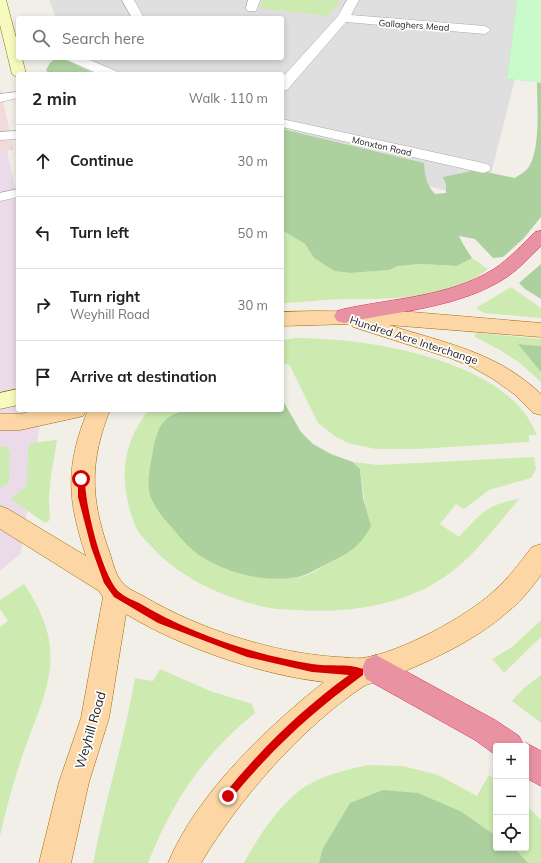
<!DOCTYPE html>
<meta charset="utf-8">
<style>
body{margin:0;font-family:Mulish,sans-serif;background:#f6f6f6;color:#202124}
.controls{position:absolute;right:12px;bottom:12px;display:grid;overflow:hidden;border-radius:4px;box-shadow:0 2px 6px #0003}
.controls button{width:36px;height:36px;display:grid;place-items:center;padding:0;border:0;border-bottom:1px solid #e0e0e0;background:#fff;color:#202124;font:20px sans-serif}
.stop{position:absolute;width:12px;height:12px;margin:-9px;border:3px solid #d40000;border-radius:50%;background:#fff}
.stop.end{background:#d40000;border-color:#fff;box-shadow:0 1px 4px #0008}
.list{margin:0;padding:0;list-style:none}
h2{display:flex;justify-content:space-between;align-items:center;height:52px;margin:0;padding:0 16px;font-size:17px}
h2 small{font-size:13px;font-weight:400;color:#757577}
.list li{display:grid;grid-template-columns:26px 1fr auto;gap:12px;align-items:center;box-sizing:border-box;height:72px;padding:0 16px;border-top:1px solid #e0e0e0}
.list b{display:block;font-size:15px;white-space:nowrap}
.list p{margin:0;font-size:13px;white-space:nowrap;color:#757577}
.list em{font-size:13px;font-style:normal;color:#757577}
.icon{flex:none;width:22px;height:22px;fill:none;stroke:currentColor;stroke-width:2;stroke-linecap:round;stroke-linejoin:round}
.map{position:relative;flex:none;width:541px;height:863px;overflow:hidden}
.search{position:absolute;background:#fff;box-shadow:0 2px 6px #0003;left:16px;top:16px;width:268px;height:44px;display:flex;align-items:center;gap:10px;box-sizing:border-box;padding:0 14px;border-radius:4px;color:#757577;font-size:15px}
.panel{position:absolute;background:#fff;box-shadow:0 2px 6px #0003;left:16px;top:72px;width:268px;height:340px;border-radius:4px}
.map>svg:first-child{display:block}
</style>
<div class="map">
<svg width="541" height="863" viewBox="0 0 541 863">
<rect width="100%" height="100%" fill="#f2efe9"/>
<!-- residential -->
<path fill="#e0dfdf" d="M49,0H541L516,75L484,201L282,146V74H110L90,58H282V18H56Z"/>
<!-- commercial -->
<path fill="#f2dad9" d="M0,88L14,150L0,152Z"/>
<!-- industrial -->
<path fill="#ebdbe8" d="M7,151L18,201V410H42L21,553L0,571V152Z"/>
<!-- grass -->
<path fill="#cdebb0" d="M262,0H338L340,2L327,16L259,8Z
M282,230L305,244L314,258L334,271L351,273L376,271L389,270L398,266L421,264L457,266L472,258L488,269C448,300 392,299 344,299C323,299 303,303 282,303Z
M511,287L541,308V318L484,313L476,308Z
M479,333L541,339V346L519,344L541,371V382L521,364L500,350L475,337V334Z
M296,338C363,338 479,356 523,411C529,418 533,427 537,435H529V442L418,449H376L348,443L336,437L318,423L289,364L282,365V340Z
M149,410H187L177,412L157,431L152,459L240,574C266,578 304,586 326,563C340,548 353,529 366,512L360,469L353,462L378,465L534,457L536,469L531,478L489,490L464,509L456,504L440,524L459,537C482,513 485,505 519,499C491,532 469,565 430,586C389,608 340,613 295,610C287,609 278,610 270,608C226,599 180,579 150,545C146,541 141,536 138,531C131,518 128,505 126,491C121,462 130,432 149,410Z
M56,440L57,441L51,475L49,496L50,520L45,523L11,499L27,485L28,448L31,443Z
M0,446L7,447L10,453L9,480L8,483L0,488Z
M24,584C71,653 46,688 22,757C13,783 6,809 0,836V627L8,621L0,609V600Z
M541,620V637L504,673L492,659L512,647Z
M160,669L210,691L252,704L255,713C203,755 172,802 148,863H93C105,801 124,741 135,678L153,681Z
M541,675V723L512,701L524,688Z
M367,765L403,766L438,775L477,796L489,775L496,780V836L462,812L322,850L319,863H244C257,838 282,801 306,786C324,775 346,770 367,765Z
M526,805L541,820V863H528L514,848H526Z"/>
<!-- forest -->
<path fill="#add19e" d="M517,0H541V217L524,238L503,257L493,258L475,239L459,236L463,244L472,258L457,266L421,264L398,266L389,270L376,271L351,273L334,271L314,258L305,244L282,230V129L424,163C425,175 426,185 435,194L446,193V184L443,177L477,170L515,178C519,175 525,172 528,168C541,150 537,105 537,82L507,79Z
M56,58H61L96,74H49L46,70L50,63Z
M541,264V299L525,289L519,283Z
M518,344L541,346V371H540Z
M282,399L301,432L313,444L331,454L353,462L360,469L363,498L371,526C360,547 349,553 328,563C318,568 310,574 298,577C267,583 229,574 202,557C191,550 182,540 174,530C164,519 155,509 150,495C146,481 151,464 153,450C157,427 163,415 187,410H282Z
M383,790L418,793L462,812L496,836V848H514L528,863H319L322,850L350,803Z"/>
<!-- park -->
<path fill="#c8facc" d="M517,0H541V83L507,79Z"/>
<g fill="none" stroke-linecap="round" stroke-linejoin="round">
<!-- lane casing -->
<g stroke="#a9a9a9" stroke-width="1">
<path id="lane" d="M18,92V98L0,102V94Z
M18,131V139L0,140V132Z
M18,189V197L0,201V193Z"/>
</g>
<!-- street casing -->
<g stroke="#a9a9a9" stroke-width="1">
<path id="street" d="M122,0H134L144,18H132Z
M248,0H260L256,11H248L246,8Z
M347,0H359L351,15L485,26L491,30L485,34L346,22L287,90L282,91V78L338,16Z
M67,58H85L116,71L118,74H99L69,61Z
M282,119L483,163L489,165L491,168L489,171L483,173L282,127Z"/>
</g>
<!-- secondary casing -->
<g stroke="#707d05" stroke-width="1">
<path id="secondary" d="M0,0H6L18,45V58H22L26,74H18V78L12,74L0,25Z
M18,389V405L0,409V393Z"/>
</g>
<!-- primary casing -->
<g stroke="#a06b00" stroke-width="1">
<path id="primary" d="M315,311L412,312L541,323V337L389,325C445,343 497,352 541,394V415L533,413L514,394L493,379L472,367L450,358L353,327L351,324L282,326V312Z
M36,410H86L83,416L75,418L20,430H0V414H20Z
M88,410H110C90,460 90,497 108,548C112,558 114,572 121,581C127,589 136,592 145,597C199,629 274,653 337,657C346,657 355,659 363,658C401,652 466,617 494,591C509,578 520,562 532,547L541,544V575C532,587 523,599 511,609C483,635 445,654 410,669C399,674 387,679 376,682C372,683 368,684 364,686C302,727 239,799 201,863H168C196,795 266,728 324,682C261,675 180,647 126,614L109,718L89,782L71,863H39L59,782L81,718L103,597L99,591L0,529V506L8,509L86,556C67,499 65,466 88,410Z"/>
</g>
<!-- highway casing -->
<g stroke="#dc2a67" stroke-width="1">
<path id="highway" d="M541,231V246C530,257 520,268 507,277C460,308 398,311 344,323L337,321L334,316L337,311L344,309C394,298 449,297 494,269C509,259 522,245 535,232Z
M376,655L495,720L519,736L523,744L526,743L541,751V786L526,778V746H496V755L475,740L366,679L362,669L366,659Z"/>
</g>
<!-- lane -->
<use href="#lane" fill="#fff" fill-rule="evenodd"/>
<!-- street -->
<use href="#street" fill="#fff" fill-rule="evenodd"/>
<!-- secondary -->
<use href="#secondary" fill="#f7fabf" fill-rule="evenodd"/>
<!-- primary -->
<use href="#primary" fill="#fcd6a4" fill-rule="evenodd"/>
<!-- highway -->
<use href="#highway" fill="#e892a2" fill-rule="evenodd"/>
</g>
<!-- route -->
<path fill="#d40000" d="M81,476L85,479C85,505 101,572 118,591C123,596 132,600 139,603C189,633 254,655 312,664C328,667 348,663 363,669V675C311,713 272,749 231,799H225V793C262,748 302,709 349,675L312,672L247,657L158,623L114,597L104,583L91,547L78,497V479Z"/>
<g text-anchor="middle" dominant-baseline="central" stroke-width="3.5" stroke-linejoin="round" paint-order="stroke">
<!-- far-street labels -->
<g font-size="9" fill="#222" stroke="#fff">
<text transform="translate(414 25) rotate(4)">Gallaghers Mead</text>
<text transform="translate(382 146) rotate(13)">Monxton Road</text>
</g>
<!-- street labels -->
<g font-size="11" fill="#222" stroke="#fff">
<text transform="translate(414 340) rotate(18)">Hundred Acre Interchange</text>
</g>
<!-- near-street labels -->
<g font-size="13" fill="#222" stroke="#fff">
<text transform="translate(90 730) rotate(-74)">Weyhill Road</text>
</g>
</g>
</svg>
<div class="controls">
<button>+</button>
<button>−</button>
<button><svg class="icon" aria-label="locate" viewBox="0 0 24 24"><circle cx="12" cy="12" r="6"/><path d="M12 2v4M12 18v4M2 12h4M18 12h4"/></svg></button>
</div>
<div class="stop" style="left:81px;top:479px"></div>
<div class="stop end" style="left:228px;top:796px"></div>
<div class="search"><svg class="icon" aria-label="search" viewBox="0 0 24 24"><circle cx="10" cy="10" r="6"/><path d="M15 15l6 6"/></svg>Search here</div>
<section class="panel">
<h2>2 min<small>Walk · 110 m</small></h2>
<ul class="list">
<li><svg class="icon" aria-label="ahead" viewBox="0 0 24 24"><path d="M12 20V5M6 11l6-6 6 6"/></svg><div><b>Continue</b></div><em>30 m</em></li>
<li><svg class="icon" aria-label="left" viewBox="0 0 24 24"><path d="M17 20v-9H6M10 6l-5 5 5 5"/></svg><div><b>Turn left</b></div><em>50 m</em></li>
<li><svg class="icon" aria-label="right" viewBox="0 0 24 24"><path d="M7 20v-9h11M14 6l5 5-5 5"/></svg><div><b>Turn right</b><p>Weyhill Road</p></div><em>30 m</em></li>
<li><svg class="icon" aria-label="arrive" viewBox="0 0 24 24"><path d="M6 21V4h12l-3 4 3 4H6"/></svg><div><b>Arrive at destination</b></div></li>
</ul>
</section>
</div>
